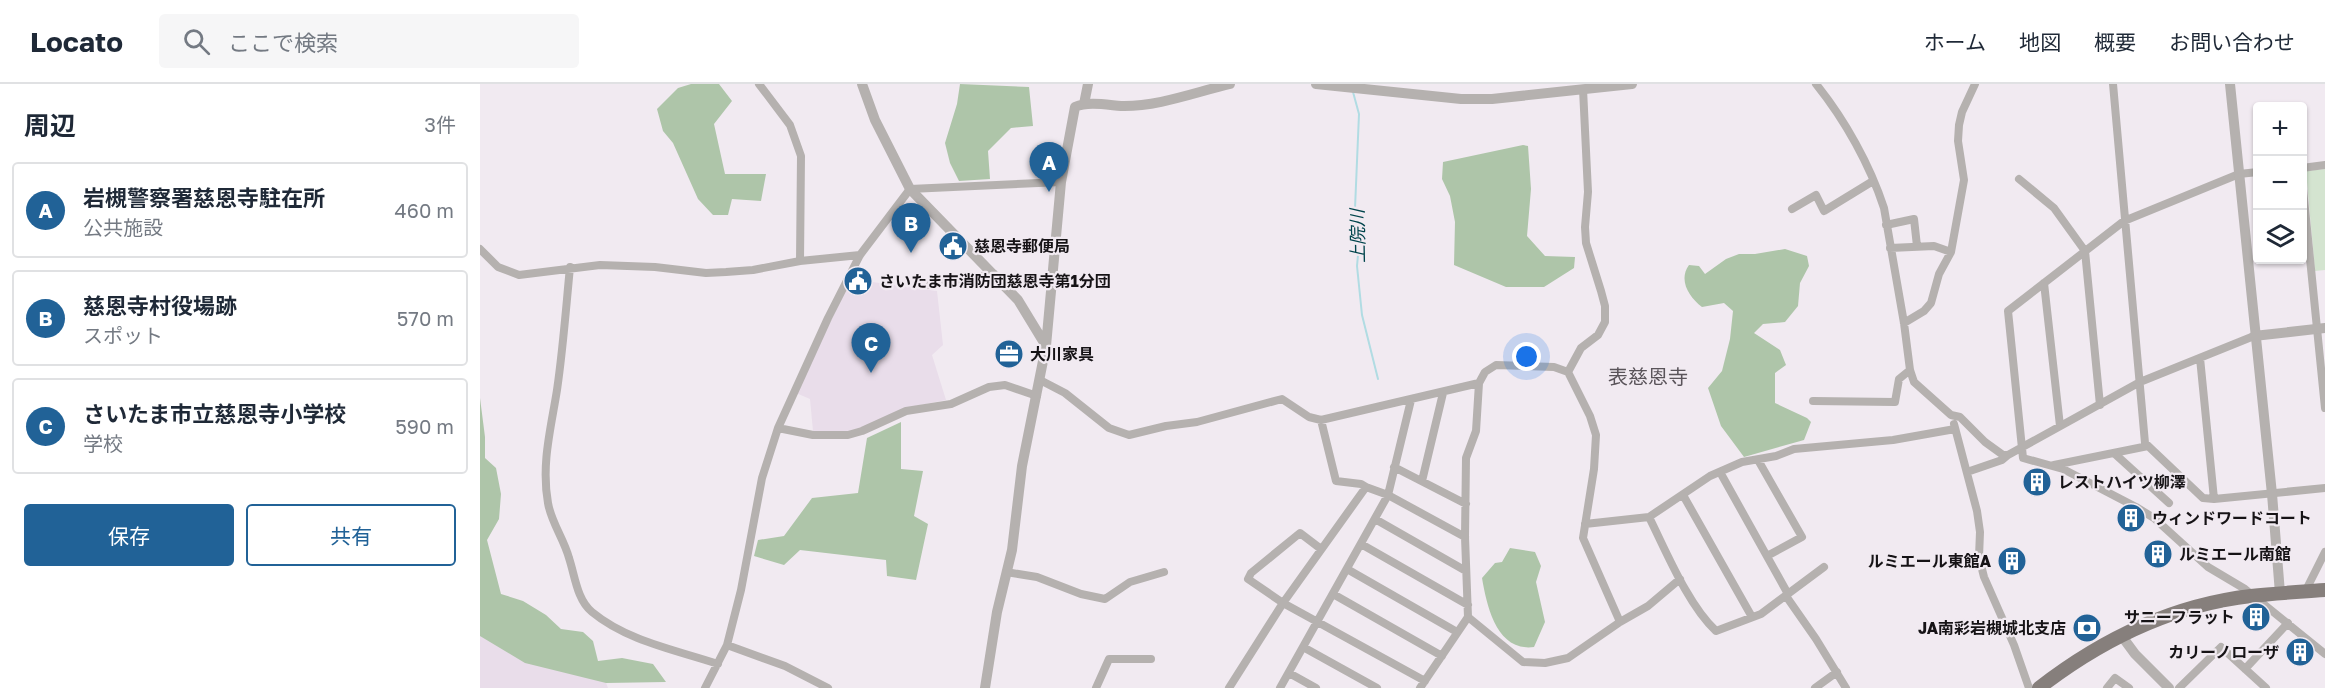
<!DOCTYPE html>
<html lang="ja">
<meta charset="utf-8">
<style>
body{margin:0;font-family:"Golos Text","Noto Sans JP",sans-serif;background:#f6f6f7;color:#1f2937}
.controls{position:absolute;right:18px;top:18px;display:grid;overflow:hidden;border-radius:6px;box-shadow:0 2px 4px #0004}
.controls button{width:54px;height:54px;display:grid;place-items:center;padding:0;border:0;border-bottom:2px solid #e0e1e3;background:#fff;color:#1f2937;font:30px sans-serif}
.you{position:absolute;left:1047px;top:273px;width:21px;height:21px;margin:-15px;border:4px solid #fff;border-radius:50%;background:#1a73e8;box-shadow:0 0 0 9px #1a73e833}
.badge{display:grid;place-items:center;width:39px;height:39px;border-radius:50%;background:#216297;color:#fff;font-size:20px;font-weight:700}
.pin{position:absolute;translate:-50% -50px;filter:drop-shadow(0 2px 3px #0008)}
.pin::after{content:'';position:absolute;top:32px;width:21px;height:18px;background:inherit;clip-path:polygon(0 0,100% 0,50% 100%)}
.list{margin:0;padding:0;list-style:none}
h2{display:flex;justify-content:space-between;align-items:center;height:78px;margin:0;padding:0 24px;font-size:26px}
h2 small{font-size:20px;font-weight:400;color:#747a83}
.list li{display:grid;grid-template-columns:39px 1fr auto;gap:18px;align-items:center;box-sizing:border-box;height:96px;margin:0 12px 12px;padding:0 12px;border:2px solid #e0e1e3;border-radius:6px}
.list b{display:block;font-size:22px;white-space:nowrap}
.list p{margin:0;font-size:20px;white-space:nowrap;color:#747a83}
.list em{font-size:20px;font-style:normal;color:#747a83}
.actions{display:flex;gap:12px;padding:18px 24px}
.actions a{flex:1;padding:14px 0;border:2px solid #216297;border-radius:6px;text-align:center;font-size:21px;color:#216297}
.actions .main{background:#216297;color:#fff}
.icon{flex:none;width:33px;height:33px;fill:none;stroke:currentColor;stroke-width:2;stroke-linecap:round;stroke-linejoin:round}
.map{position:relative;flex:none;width:1845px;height:604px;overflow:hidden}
header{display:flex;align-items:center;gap:36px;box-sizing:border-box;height:84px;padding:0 30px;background:#fff;border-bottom:2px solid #e0e1e3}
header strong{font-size:28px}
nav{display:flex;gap:33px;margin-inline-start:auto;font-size:21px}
.search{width:420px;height:54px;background:#f6f6f7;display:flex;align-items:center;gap:15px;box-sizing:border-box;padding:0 21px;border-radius:6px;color:#747a83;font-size:22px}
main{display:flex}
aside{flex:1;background:#fff}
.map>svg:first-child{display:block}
</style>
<header>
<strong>Locato</strong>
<div class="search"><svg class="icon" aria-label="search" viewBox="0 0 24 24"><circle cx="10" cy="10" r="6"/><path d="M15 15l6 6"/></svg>ここで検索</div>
<nav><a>ホーム</a><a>地図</a><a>概要</a><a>お問い合わせ</a></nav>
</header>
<main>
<aside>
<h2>周辺<small>3件</small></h2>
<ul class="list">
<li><span class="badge">A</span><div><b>岩槻警察署慈恩寺駐在所</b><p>公共施設</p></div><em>460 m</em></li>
<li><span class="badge">B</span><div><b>慈恩寺村役場跡</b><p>スポット</p></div><em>570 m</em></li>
<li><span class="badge">C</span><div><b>さいたま市立慈恩寺小学校</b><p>学校</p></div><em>590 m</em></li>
</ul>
<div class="actions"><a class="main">保存</a><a>共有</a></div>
</aside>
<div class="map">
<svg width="1845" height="604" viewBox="0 0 1845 604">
<rect width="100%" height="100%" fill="#f1eaf1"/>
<!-- built -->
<path fill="#e9ddea" d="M385,197L457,207L463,261L452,271L466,316L425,324L381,345L368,348L333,347L330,315L316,309L369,199L383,202Z
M0,550L125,596L128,604H0Z"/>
<!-- green -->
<path fill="#d4e4d0" d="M1845,85V186L1835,187L1826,87Z"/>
<!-- forest -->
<path fill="#aec5a9" d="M211,0H239L252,17L234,40L245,90H286L281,117L252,115L248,131H233L218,115L193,59L183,47L177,25L198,4Z
M480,0L549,3L553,42L531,44L508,67L510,95L479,97L470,79L465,59L477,20Z
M1043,61L1048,62L1051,105L1047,152L1065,172L1095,173L1094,184L1064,203H1026L974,181L975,138L970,112L962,95L963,78Z
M1305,165L1327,172L1329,182L1320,199L1318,222L1305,238L1283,240L1274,249L1300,266L1306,281L1295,289V319L1327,334L1331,338L1324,356L1264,373L1241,342L1228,304L1242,287L1250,255L1253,227L1244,219L1222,223C1209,213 1198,196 1209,181L1219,182L1225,190L1246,175L1259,170H1275Z
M0,314L5,353V374L16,384L21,410L19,435L7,456L21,510L43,517L66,531L81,545L103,548L113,557L118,577L142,574L173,580L186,598L126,599L45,579L0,552Z
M421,338V385L443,387L434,432L448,440L436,496L407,492L406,476L320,466L304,481L274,472L278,456L304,452L332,414L378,409L387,354Z
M1030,464L1055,468L1061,482L1056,498L1065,538L1054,563C1017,568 1007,523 1002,494L1015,479L1022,478Z"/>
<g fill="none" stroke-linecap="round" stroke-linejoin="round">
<!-- stream -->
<path stroke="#b1dce3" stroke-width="2" d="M873,8L879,30L874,148L878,171L877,182L882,231L898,295"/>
<!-- minor -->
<path stroke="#b5b1af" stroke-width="8" d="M279,0L310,41L321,72L320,177
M1336,0C1365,36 1390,81 1404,124L1424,239L1430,286L1434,298L1471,331L1480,333L1505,358L1523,371H1528L1660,298L1774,252
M1633,0L1665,359L1723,414L1734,415L1845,404
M1822,84L1845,81
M1778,88L1759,90L1644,137L1528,227L1543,374L1583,385L1656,423L1674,434L1728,483L1765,505L1845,570
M1539,95L1574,124L1605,167L1620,321
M1822,95L1845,324
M1312,125L1336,111L1344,127L1393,97
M1406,141L1434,135L1437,162
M1410,164L1454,162L1471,168
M0,165L18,183L39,191L120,181L175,183L226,189L246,188L273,186L320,177L380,171
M90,183C86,224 83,265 77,306C71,344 61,380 68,419C71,438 84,455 89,474C95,492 97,516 112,528C147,557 196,566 238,580
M1564,199L1580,342
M449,201L514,190
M1424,239L1444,227L1451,219L1459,190L1471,168L1484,96L1478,57L1479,41L1482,28L1495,0
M1720,274L1734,415
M1088,288L1101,264L1118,251L1125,238V222L1121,207L1106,159L1105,143L1108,108L1103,5
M560,296L585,309L629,344L649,351L686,342L717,338L802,315L829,333L841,336L999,299
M1333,317L1415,318L1419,295L1430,286
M841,336L856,397L881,400L886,403
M1474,340L1497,427L1500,448L1499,473L1504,493L1534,561L1549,604
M298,344L333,351H368L382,347L426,327L471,320L509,303L525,301L557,312
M1635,370L1689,419
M1278,376L1322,453L1287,472
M1574,381L1668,362
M914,383L986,420
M1240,388L1308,510
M1487,388L1522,376L1528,371
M942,397L963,309
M1203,411L1272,533
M1169,433C1186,467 1208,521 1236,547L1281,530L1344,483
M895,435L986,487
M1105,440L1169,433L1230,392L1262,378L1296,372L1314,365L1413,356L1475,345
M881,460L988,521
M841,465L820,449L771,489L768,495L803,519L945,597
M867,485L977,548
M526,488L557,493L601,510L625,515L650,498L684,488
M1825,508L1845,468
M853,510L962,572
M1306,512L1336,555L1366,604
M988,533L1043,578L1065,579L1088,574L1140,538L1168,522L1200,495
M247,561L305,582L348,604
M823,563L897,604
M1765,585L1808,539
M809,589L836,604
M225,604L247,561L261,506L282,394L298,344L348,234L380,171L430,105L581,98
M616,604L629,575H671
M749,604L803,519L886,403L908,411L985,453
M800,604L908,411L931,316
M940,604L988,533L985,453L986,374L996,347L999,299L1005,288L1016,281L1074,283L1088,288L1110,332L1116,351L1114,385L1103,454L1140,538
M1335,604L1357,588
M1627,604L1635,594L1649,604
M1699,604L1741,563L1786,604"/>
<!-- tertiary -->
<path stroke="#b5b1af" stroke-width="10" d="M382,0L395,36L430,105L538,216L566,262
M836,0L981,15H1012L1152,0
M1750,0L1792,410L1800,509
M604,20L608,0
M1774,252L1845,244
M1641,551L1655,570L1689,604
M505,604L517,528L532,466L542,382L566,262L581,98L595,23C607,17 628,21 641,22C677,23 716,8 750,0"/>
<!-- primary -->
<path stroke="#867f7c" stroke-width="14" d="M1559,604C1621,556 1693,521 1771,512C1796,509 1821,508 1845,506"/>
</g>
<!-- icons -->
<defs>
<g id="civic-disc" transform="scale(1.5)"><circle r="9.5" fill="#216297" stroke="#f1eaf1"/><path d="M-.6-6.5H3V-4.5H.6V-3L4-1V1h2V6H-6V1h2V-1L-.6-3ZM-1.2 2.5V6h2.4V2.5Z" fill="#fff"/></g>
<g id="office-disc" transform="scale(1.5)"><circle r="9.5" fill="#216297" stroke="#f1eaf1"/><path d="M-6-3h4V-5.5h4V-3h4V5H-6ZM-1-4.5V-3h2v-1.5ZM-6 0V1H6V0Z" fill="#fff"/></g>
<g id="building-disc" transform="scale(1.5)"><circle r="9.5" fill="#216297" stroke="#f1eaf1"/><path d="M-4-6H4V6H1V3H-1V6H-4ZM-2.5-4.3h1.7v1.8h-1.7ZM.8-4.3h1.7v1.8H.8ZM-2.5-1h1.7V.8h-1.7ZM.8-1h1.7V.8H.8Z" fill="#fff"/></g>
<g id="bank-disc" transform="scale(1.5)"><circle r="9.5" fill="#216297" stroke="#f1eaf1"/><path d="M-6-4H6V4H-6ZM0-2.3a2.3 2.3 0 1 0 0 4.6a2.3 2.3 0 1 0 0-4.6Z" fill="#fff"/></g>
</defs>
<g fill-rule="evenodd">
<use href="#civic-disc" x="473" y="162"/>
<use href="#civic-disc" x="378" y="197"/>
<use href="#office-disc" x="529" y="270"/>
<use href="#building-disc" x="1557" y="398"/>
<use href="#building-disc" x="1651" y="434"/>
<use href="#building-disc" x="1678" y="470"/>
<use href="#building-disc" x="1532" y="477"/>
<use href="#building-disc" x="1776" y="533"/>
<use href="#bank-disc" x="1607" y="544"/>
<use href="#building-disc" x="1820" y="568"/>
</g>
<g text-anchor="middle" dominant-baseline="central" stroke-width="4.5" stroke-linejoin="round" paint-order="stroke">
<!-- poi labels -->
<g font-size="16" font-weight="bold" fill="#161316" stroke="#f1eaf1" text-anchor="start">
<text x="494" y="162">慈恩寺郵便局</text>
<text x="399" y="197">さいたま市消防団慈恩寺第1分団</text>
<text x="550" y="270">大川家具</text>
<text x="1578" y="398">レストハイツ柳澤</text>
<text x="1672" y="434">ウィンドワードコート</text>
<text x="1699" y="470">ルミエール南館</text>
<text x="1511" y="477" text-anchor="end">ルミエール東館A</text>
<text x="1755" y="533" text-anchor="end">サニーフラット</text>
<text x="1586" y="544" text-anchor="end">JA南彩岩槻城北支店</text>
<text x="1799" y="568" text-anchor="end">カリーノローザ</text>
</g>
<!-- water labels -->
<g font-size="18" font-style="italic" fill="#00444c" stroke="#f1eaf1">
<text transform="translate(877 152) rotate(-91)">上院川</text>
</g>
<!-- quarter labels -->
<g font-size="20" fill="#5a545a" stroke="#f1eaf1">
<text x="1168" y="292">表慈恩寺</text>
</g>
</g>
</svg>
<div class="controls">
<button>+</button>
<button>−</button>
<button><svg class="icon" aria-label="layers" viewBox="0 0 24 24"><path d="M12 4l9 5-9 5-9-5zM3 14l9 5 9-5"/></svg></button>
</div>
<div class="you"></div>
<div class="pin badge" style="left:569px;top:108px">A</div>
<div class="pin badge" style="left:431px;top:169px">B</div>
<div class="pin badge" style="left:391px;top:289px">C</div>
</div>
</main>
